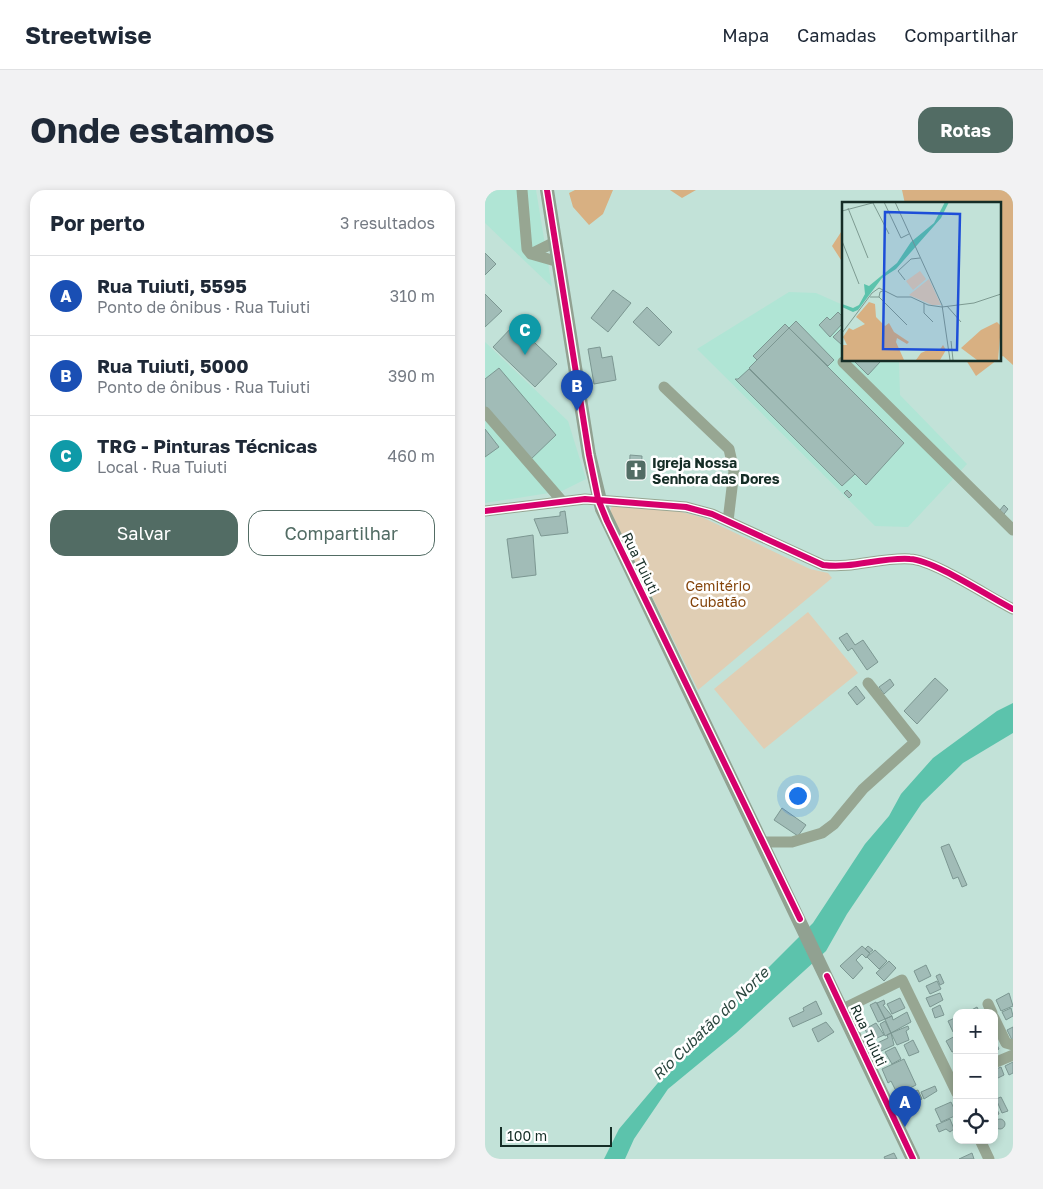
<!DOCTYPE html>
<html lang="pt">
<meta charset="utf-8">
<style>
body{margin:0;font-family:"Golos Text",sans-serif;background:#f2f2f3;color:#1f2937}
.controls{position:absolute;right:15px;bottom:15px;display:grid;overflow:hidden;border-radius:10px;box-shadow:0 2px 8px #0003}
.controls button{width:45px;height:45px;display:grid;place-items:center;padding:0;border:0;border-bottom:1px solid #e0e1e3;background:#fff;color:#1f2937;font:25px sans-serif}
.scale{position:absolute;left:15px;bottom:12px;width:112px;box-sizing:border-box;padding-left:5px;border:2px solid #152d26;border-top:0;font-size:14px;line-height:18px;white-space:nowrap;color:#152d26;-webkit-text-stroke:4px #fff;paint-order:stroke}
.you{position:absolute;left:312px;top:605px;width:18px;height:18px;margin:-12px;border:4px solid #fff;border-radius:50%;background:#1a73e8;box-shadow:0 0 0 8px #1a73e833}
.badge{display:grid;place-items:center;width:32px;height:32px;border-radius:50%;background:#526c64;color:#fff;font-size:16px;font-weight:700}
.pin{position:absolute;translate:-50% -41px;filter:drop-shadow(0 1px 2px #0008)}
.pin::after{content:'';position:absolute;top:26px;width:18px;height:15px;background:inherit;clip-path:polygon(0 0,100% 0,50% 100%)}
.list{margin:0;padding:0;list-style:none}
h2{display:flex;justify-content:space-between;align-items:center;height:65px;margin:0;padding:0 20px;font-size:21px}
h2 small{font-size:16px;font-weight:400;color:#747a83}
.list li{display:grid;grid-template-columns:32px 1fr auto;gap:15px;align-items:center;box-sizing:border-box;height:80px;padding:0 20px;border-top:1px solid #e0e1e3}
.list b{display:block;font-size:19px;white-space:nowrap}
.list p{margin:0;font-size:16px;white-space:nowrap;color:#747a83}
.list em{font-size:16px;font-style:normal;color:#747a83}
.actions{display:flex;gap:10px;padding:15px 20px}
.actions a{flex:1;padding:11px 0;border:1px solid #526c64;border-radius:15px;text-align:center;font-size:18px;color:#526c64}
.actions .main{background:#526c64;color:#fff}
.icon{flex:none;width:28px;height:28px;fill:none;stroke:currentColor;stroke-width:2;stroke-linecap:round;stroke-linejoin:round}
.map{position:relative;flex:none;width:528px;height:969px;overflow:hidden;border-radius:15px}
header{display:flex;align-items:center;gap:30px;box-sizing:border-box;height:70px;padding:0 25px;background:#fff;border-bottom:1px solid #e0e1e3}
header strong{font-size:24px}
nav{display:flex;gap:28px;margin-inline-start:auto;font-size:18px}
.intro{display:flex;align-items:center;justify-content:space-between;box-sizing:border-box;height:120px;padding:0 30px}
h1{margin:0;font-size:35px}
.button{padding:12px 22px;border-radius:15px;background:#526c64;color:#fff;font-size:18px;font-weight:700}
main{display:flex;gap:30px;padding:0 30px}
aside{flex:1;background:#fff;border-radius:15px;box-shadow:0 2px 8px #0003}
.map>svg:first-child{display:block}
</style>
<header>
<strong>Streetwise</strong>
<nav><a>Mapa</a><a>Camadas</a><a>Compartilhar</a></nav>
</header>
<div class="intro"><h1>Onde estamos</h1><a class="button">Rotas</a></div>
<main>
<aside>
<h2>Por perto<small>3 resultados</small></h2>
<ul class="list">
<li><span class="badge" style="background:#1a4fb4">A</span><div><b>Rua Tuiuti, 5595</b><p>Ponto de ônibus · Rua Tuiuti</p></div><em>310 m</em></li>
<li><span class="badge" style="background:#1a4fb4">B</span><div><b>Rua Tuiuti, 5000</b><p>Ponto de ônibus · Rua Tuiuti</p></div><em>390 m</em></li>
<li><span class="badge" style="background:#0f9aa8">C</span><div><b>TRG - Pinturas Técnicas</b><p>Local · Rua Tuiuti</p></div><em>460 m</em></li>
</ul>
<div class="actions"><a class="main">Salvar</a><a>Compartilhar</a></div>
</aside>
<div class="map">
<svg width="528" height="969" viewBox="0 0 528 969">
<rect width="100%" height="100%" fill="#c2e2d8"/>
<!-- built -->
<path fill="#b0e5d5" d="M0,0H51L67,97L0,33Z
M304,102L331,103L358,115V170H414L415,205L482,274L423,337L390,336L212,159Z
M0,152L83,231L101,289L77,301L0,313Z"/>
<!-- green -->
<path fill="#e0ceb4" d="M127,316L186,319L219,328L325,379L343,383L347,388L213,500L125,321Z
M323,422L373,483L279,559L229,499Z"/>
<!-- forest -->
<path fill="#d8b082" d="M90,0H128L118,24L104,35L88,17L84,3Z
M185,0H211L197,8Z
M417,0H528V175L518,166L514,168V14H420Z
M358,39V73L347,56Z
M481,170H512L491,186Z"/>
<!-- water -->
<path fill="#5cc3ac" d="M528,513V543L478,573L437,613L362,724L341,761L251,843L183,899L149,949L140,969H119L134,939L199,862L328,733L380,654L404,626L416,604L448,568L512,521Z"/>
<!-- building -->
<path fill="#a1bcb7" stroke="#7c9792" d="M0,63L11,74L0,85Z
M128,100L146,113L123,142L106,128Z
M0,104L17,121L0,137Z
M162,117L187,142L174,156L148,132Z
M353,122L358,127V133L345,147L334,135L342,127L345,130Z
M311,131L349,170L343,176L304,138Z
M30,134L72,174L50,197L8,157Z
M300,134L304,138L272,170L268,166Z
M304,138L419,253L381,295L264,178Z
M356,139L358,140L357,155L348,147Z
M115,157L117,168L127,166L131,190L109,194L103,159Z
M368,170H393L395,172L383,185Z
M14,178L71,245L44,271L0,219V189Z
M264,179L370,284L357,296L250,189H253Z
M0,239L14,257L0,267Z
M145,265L157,266L156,288L144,287Z
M362,300L367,305L364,308L359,303Z
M519,315L523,319L519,324L515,320Z
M80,321L83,343L56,346L49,329L75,326V322Z
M48,345L51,385L27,388L22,349Z
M362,443L370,455L378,450L393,472L382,480L367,458L363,461L354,448Z
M450,488L463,500L432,534L419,521Z
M405,489L409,495L399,504L394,497Z
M371,496L380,508L372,515L363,503Z
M297,618L321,635L313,646L289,630Z
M464,654L482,695L477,697L473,687L468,689L456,657Z
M377,756L385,763L381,768L377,764L371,770L378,778L368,789L355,776Z
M383,756L388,760L384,763L380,759Z
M390,760L402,771L394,779L382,767Z
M404,771L411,778L399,791L391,783Z
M441,775L446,786L434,792L429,781Z
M455,784L459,793L455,795L451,786Z
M452,791L456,799L445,804L441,796Z
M455,803L458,810L445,817L441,808Z
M524,803L528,816L516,821L511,810Z
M415,808L420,818L407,824L402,814Z
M399,810L400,814L398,815L407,826L400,829L392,813Z
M331,811L337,824L308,837L304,828L319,821L318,818Z
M391,812L400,829L393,832L385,815Z
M455,815L459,825L450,828L447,819Z
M492,817L495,823H481Z
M526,818L528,826L521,830L517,822Z
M422,822L426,832L406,843L400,829L407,826L408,830Z
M472,827V841L468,842L463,831Z
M400,831L406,843L400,846L395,834Z
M341,832L349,842L333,852L327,839Z
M391,833L399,845L385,851L380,839Z
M423,836L424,839L421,841L424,850L412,855L406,843Z
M528,837V852L522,840Z
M406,843L409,855L392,863L388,855L403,848L402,845Z
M472,845V860L467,862L461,851Z
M428,850L434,862L424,866L419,855Z
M511,853L514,859L509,862V854Z
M410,857L416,869L407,874L400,862Z
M419,869L431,895L417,902L416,900L411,901L406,891L403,893L397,879Z
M528,872V883L524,885L520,876Z
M516,877L519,885L509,890V880Z
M450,896L452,901L439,909L436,902Z
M424,900L425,903L433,900L437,909L418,918L412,905Z
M516,907L523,921L517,923L511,909Z
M466,912L472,925L456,932L450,919Z
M511,917L514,924L509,926V918Z
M465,929L469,939L465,942L461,939L454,942L451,935Z
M510 934a5 5 0 1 1 10 0a5 5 0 1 1-10 0Z
M409,963L412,969H400L399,967Z
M487,963L489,969H474Z"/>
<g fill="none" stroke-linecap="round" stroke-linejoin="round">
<!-- minor -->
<path stroke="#97a692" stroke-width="11" d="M37,0L42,59L46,64L74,72
M46,64L70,52
M358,172L528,340
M179,197L244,259L249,281L243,331
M0,222L77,311
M0,321L100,309L201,317L227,324L338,375C367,379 396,367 425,369C449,370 504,407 528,419
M278,652H307L337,643L349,634L378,599L430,552L383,493
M503,814L507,823
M358,819L417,790L472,903
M509,828L521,853L528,855
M509,873L528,865
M495,950L504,969"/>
<!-- major -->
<path stroke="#91a191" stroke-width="14" d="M62,0L104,265L117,319L428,969"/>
<!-- cycleway casing -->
<g stroke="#fff" stroke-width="9">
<path id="cycleway" d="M62,0L104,265L113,309L122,331L315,729
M0,321L100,309L201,317L227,324L338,375C367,379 396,367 425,369C449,370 504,407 528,419
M342,786L428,969"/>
</g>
<!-- cycleway -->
<use href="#cycleway" stroke="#d6006c" stroke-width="6"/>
</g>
<!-- icons -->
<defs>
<g id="church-square" transform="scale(1.125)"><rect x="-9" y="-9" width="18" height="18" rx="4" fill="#526c64" stroke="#fff"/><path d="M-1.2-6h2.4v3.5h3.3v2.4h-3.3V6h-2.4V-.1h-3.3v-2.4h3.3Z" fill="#fff"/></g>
</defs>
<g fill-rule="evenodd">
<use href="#church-square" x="151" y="280"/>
</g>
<g text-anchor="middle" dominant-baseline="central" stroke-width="5" stroke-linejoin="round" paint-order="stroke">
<!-- poi labels -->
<g font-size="14" font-weight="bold" fill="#152d26" stroke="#fff" text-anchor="start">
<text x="167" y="272">Igreja Nossa<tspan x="167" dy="16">Senhora das Dores</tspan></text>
</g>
<!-- street labels -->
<g font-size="14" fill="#152d26" stroke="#fff">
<text transform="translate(156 373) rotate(64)">Rua Tuiuti</text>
<text transform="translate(384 845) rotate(65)">Rua Tuiuti</text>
</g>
<!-- park labels -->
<g font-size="14" fill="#83430a" stroke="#fff">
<text x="233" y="395">Cemitério<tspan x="233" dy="16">Cubatão</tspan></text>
</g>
<!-- water labels -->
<g font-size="15" font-style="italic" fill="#2a463e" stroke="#fff">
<text transform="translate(225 833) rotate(-44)">Rio Cubatão do Norte</text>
</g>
</g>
<!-- overview -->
<g transform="translate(357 12)">
<rect width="159" height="159" fill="#c2e2d8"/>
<path d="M78,69L84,77L71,88L64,79ZM87,77L99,103H90L67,93Z" fill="#e0ceb4"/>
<path d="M27,100L33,102L34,115L43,124L47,121L52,130L67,140L65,142L55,136L54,140L62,158H0L1,143H5L1,135L7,126L11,128L23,122L14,115ZM155,120L159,124L156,158H135L119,146L139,128ZM101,143L104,148L98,158H74L79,151L88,147L97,149Z" fill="#d8b082"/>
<path d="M103,0H107L99,16L54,67L40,76L16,108L11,110L0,105V102L11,106L17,103L23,92L22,82L27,84L55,61L69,40L92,21Z" fill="#5cc3ac"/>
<path fill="none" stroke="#7d9a91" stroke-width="1" d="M42,0L59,36L67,32M53,0L100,103L108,158M31,1L47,32M6,6L26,56M0,9L34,0M0,39L17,82M63,78L56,69L69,57L78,56M28,95H37L38,90L43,88M37,95L65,123M82,101V111L91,120M105,104L119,120M0,131L30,91L37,86L55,95H69L86,103L100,105L132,101L159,92M109,139L111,158"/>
<path fill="#1d4ed8" fill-opacity="0.15" stroke="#1d4ed8" stroke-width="2.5" d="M43,10L118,12L115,148L41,147Z"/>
<rect width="159" height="159" fill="none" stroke="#152d26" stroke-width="2.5"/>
</g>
</svg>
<div class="controls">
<button>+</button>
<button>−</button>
<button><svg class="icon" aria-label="locate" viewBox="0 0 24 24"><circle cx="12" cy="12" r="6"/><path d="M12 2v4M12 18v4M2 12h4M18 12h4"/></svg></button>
</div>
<div class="scale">100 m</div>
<div class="you"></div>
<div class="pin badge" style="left:420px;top:937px;background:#1a4fb4">A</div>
<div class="pin badge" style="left:92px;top:221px;background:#1a4fb4">B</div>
<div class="pin badge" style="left:40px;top:165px;background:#0f9aa8">C</div>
</div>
</main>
